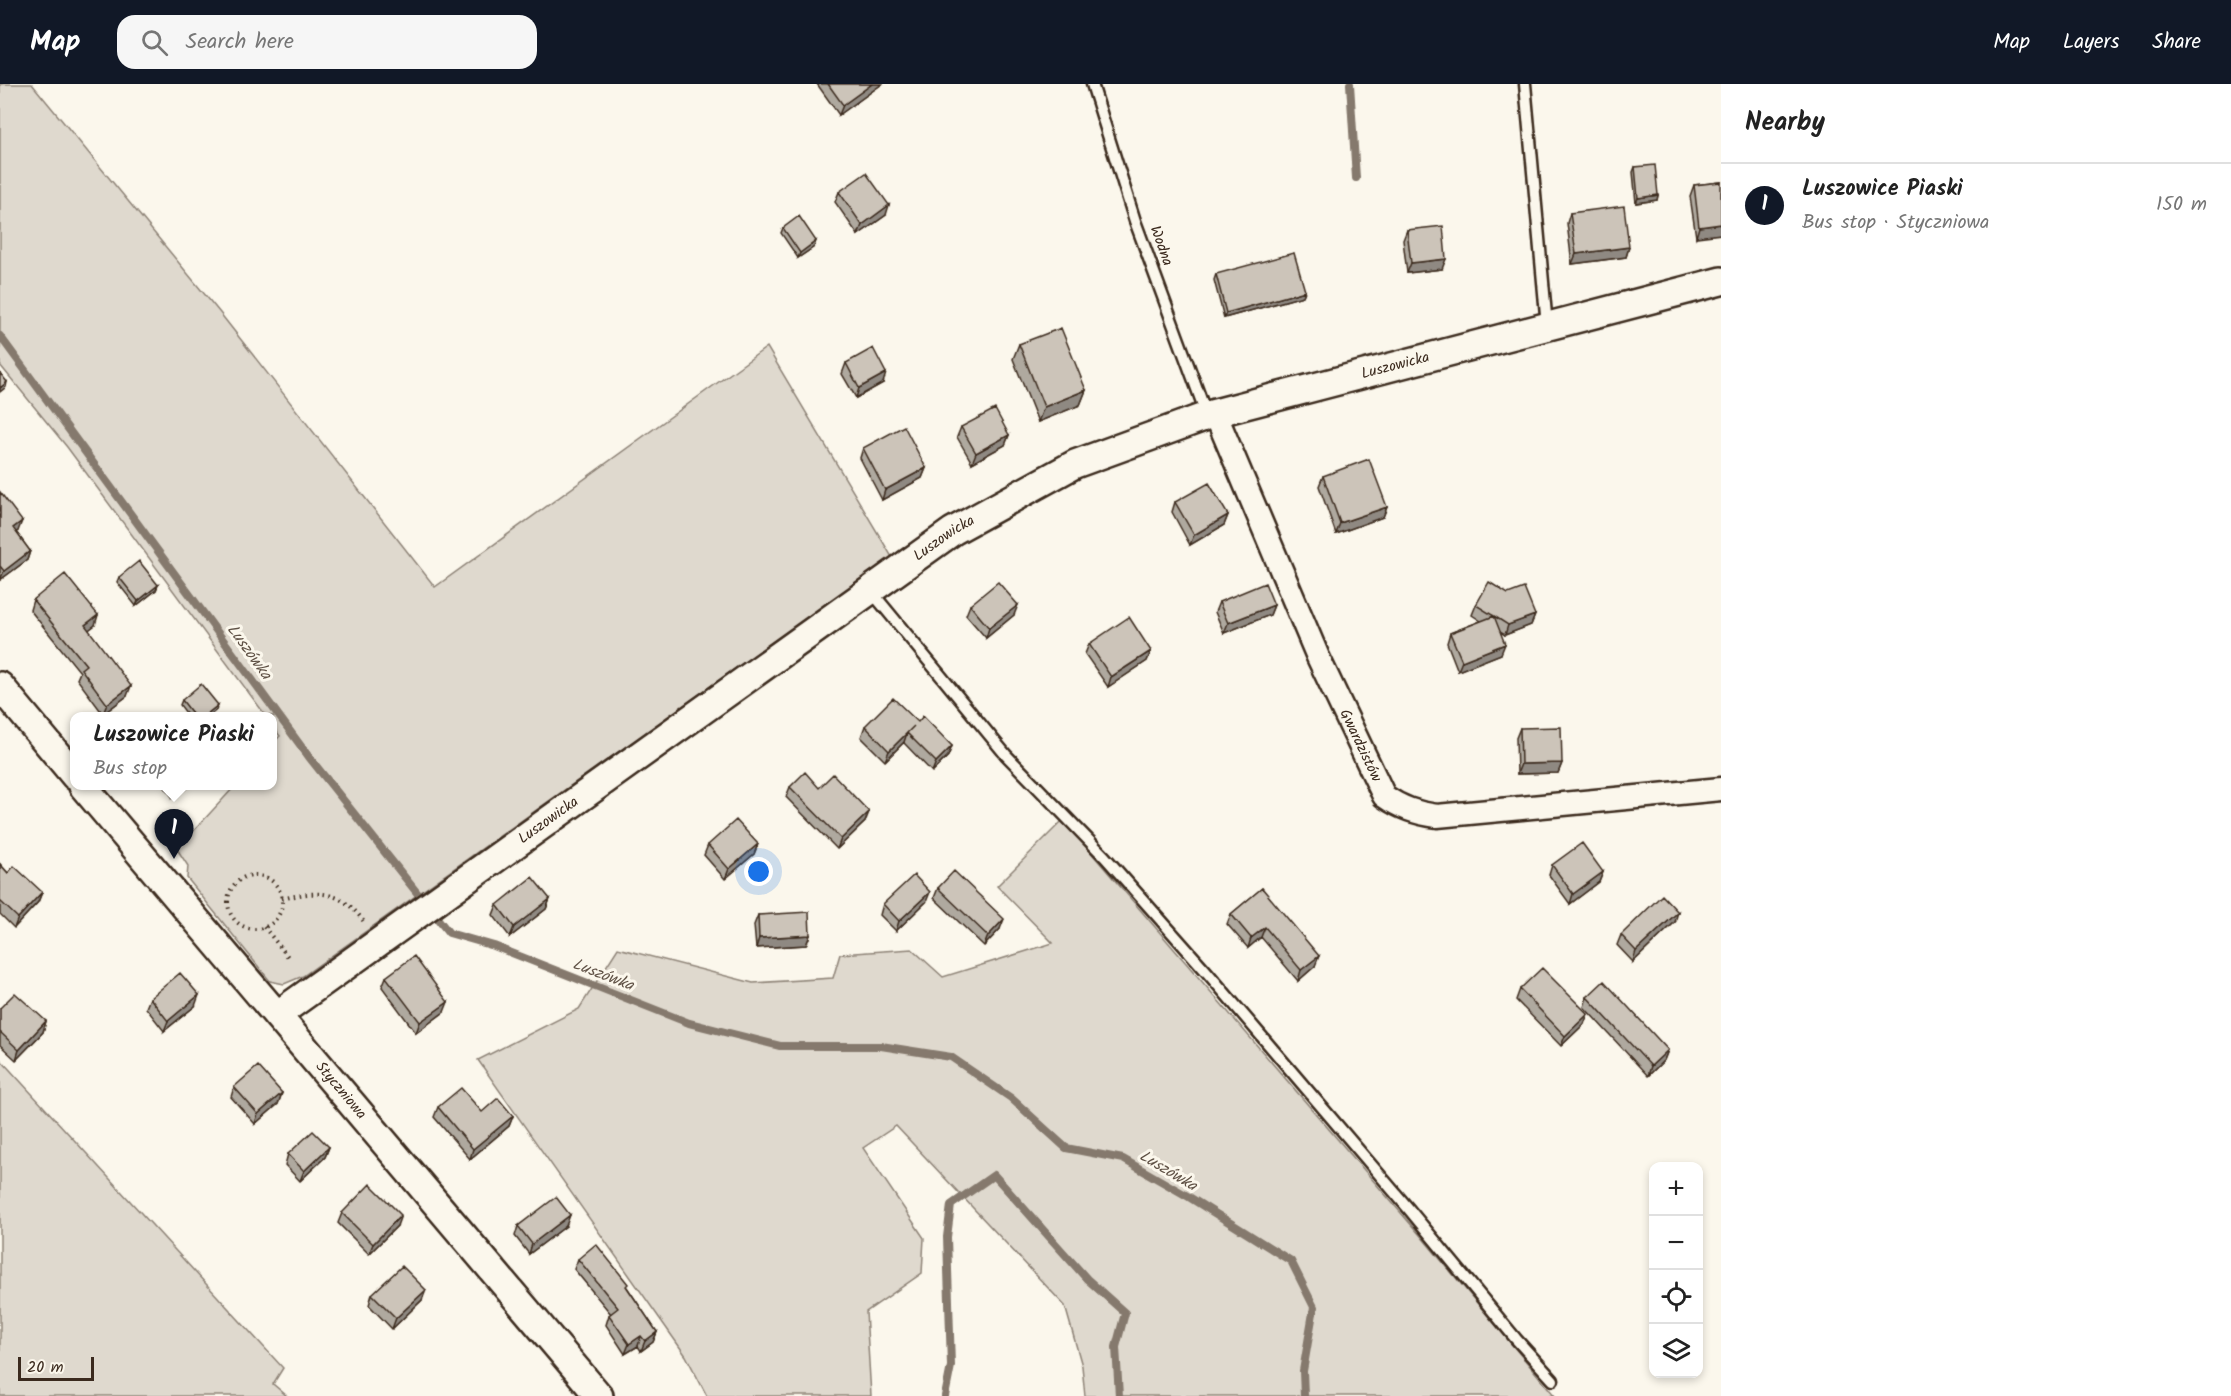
<!DOCTYPE html>
<meta charset="utf-8">
<style>
body{margin:0;font-family:Kalam,sans-serif;background:#f6f6f6;color:#222}
.controls{position:absolute;right:18px;bottom:18px;display:grid;overflow:hidden;border-radius:12px;box-shadow:0 3px 9px #0003}
.controls button{width:54px;height:54px;display:grid;place-items:center;padding:0;border:0;border-bottom:2px solid #e0e0e0;background:#fff;color:#222;font:30px sans-serif}
.scale{position:absolute;left:18px;bottom:15px;width:76px;box-sizing:border-box;padding-left:6px;border:3px solid #3b2a1e;border-top:0;font-size:16px;line-height:21px;white-space:nowrap;color:#3b2a1e;-webkit-text-stroke:4px #fbf7ec;paint-order:stroke}
.you{position:absolute;left:759px;top:788px;width:21px;height:21px;margin:-15px;border:4px solid #fff;border-radius:50%;background:#1a73e8;box-shadow:0 0 0 9px #1a73e833}
.badge{display:grid;place-items:center;width:39px;height:39px;border-radius:50%;background:#111827;color:#fff;font-size:20px;font-weight:700}
.pin{position:absolute;translate:-50% -50px;filter:drop-shadow(0 2px 3px #0008)}
.pin::after{content:'';position:absolute;top:32px;width:21px;height:18px;background:inherit;clip-path:polygon(0 0,100% 0,50% 100%)}
.popup{position:absolute;left:70px;top:628px;width:207px;height:78px;box-sizing:border-box;display:grid;place-content:center;border-radius:12px;background:#fff;filter:drop-shadow(0 2px 4px #0005);font-size:20px;white-space:nowrap;color:#767676}
.popup b{font-size:22px;color:#222}
.popup::after{content:'';position:absolute;left:50%;top:100%;margin-left:-12px;border:12px solid transparent;border-top-color:#fff}
.list{margin:0;padding:0;list-style:none}
h2{display:flex;justify-content:space-between;align-items:center;height:78px;margin:0;padding:0 24px;font-size:26px}
h2 small{font-size:20px;font-weight:400;color:#767676}
.list li{display:grid;grid-template-columns:39px 1fr auto;gap:18px;align-items:center;box-sizing:border-box;height:84px;padding:0 24px;border-top:2px solid #e0e0e0}
.list b{display:block;font-size:22px;white-space:nowrap}
.list p{margin:0;font-size:20px;white-space:nowrap;color:#767676}
.list em{font-size:20px;font-style:normal;color:#767676}
.icon{flex:none;width:33px;height:33px;fill:none;stroke:currentColor;stroke-width:2;stroke-linecap:round;stroke-linejoin:round}
.map{position:relative;flex:none;width:1721px;height:1312px;overflow:hidden}
header{display:flex;align-items:center;gap:36px;box-sizing:border-box;height:84px;padding:0 30px;background:#111827;color:#fff}
header strong{font-size:28px}
nav{display:flex;gap:33px;margin-inline-start:auto;font-size:21px}
.search{width:420px;height:54px;background:#f6f6f6;display:flex;align-items:center;gap:15px;box-sizing:border-box;padding:0 21px;border-radius:18px;color:#767676;font-size:22px}
main{display:flex}
aside{flex:1;background:#fff}
.map>svg:first-child{display:block}
</style>
<header>
<strong>Map</strong>
<div class="search"><svg class="icon" aria-label="search" viewBox="0 0 24 24"><circle cx="10" cy="10" r="6"/><path d="M15 15l6 6"/></svg>Search here</div>
<nav><a>Map</a><a>Layers</a><a>Share</a></nav>
</header>
<main>
<div class="map">
<svg width="1721" height="1312" viewBox="0 0 1721 1312">
<rect width="100%" height="100%" fill="#fbf7ec"/>
<filter id="ink" filterUnits="userSpaceOnUse"><feTurbulence type="fractalNoise" baseFrequency=".0167" numOctaves="2"/><feDisplacementMap in="SourceGraphic" scale="12" xChannelSelector="R" yChannelSelector="G"/><feConvolveMatrix kernelMatrix="1 2 1 2 8 2 1 2 1" color-interpolation-filters="sRGB"/></filter>
<g filter="url(#ink)">
<!-- green -->
<path fill="#dfd9ce" stroke="#8d8276" stroke-width="1.5" d="M0,0H32L220,229L435,503L767,263L892,473L303,892L284,900L270,897L187,794L188,782L177,765L235,702H273V659L280,652L273,643V632H266L67,363L0,281Z
M1063,736L1420,1151L1555,1312H1085L1082,1282L1065,1222L896,1042L863,1064L924,1154L922,1189L866,1228L871,1312H707L686,1272L478,976L579,925L618,864L753,899L833,894L840,870L912,865L943,893L1053,859L997,802Z
M0,975L283,1284L273,1300L287,1312H0Z"/>
<g fill="none" stroke-linecap="round" stroke-linejoin="round">
<!-- stream -->
<path stroke="#85796d" stroke-width="8" d="M1350,0L1356,94
M0,252L309,673L449,849L494,862L689,939L780,962H881L951,973L1011,1014L1066,1064L1123,1075L1189,1113L1291,1177L1314,1223L1303,1287L1304,1312
M945,1312L951,1282L947,1153L951,1121L994,1091L1087,1195L1125,1229L1116,1263L1119,1312"/>
<!-- service casing -->
<g stroke="#3b2a1e" stroke-width="15">
<path id="service" d="M1092,0L1135,137L1207,332
M1525,0L1547,242
M871,507L1006,671L1105,773L1206,887L1408,1124L1516,1255L1553,1296"/>
</g>
<!-- minor casing -->
<g stroke="#3b2a1e" stroke-width="27">
<g id="minor">
<path id="s1" d="M1215,329L1318,573L1384,712C1401,724 1416,729 1437,732L1721,705"/>
</g>
</g>
<!-- tertiary casing -->
<g stroke="#3b2a1e" stroke-width="32">
<g id="tertiary">
<path d="M0,602L75,692"/>
<path id="s2" d="M83,702L599,1312"/>
<path id="s3" d="M277,931L953,447L1075,380L1215,329L1721,197"/>
</g>
</g>
<!-- path -->
<path stroke="#3b2a1e" stroke-width="4" stroke-dasharray="1.5 4.5" stroke-linecap="butt" d="M228 818a27 27 0 1 1 54 0a27 27 0 1 1-54 0Z
M282,815C317,806 341,805 364,838
M264,843L289,874"/>
<!-- service -->
<use href="#service" stroke="#fbf7ec" stroke-width="10"/>
<!-- minor -->
<use href="#minor" stroke="#fbf7ec" stroke-width="22"/>
<!-- tertiary -->
<use href="#tertiary" stroke="#fbf7ec" stroke-width="27"/>
</g>
<!-- wall -->
<path fill="#afa99f" stroke="#3b2a1e" stroke-width="1.5" d="M817,0H882L839,31Z
M1635,83L1658,111L1657,116L1636,119L1633,88Z
M1721,98L1696,153L1690,112L1694,101Z
M839,108L886,131L858,151L835,118Z
M1570,129L1629,163L1626,173L1572,180L1567,139Z
M783,144L814,163L798,174L781,149Z
M1407,146L1442,185L1407,189L1403,156Z
M1216,190L1305,207L1303,212L1224,234L1214,196Z
M1019,260L1086,306L1080,321L1038,338L1013,275Z
M846,279L883,299L856,314L842,290Z
M961,343L1009,351L1005,361L972,379L957,353Z
M863,364L926,384L922,394L882,416L860,374Z
M1323,392L1387,423L1383,433L1336,450L1319,402Z
M0,408L18,447L16,448L30,467L27,476L0,496Z
M1175,418L1228,431L1224,441L1190,461L1172,428Z
M119,493L158,501L156,506L136,522L117,498Z
M33,516L95,541L88,546L127,612L103,630L77,595L80,588L30,526Z
M1219,518L1274,521L1270,531L1224,549L1215,528Z
M970,521L1014,531L986,554L966,531Z
M1476,521L1535,531L1531,541L1505,551L1500,548L1501,570L1458,587L1447,559L1450,549L1481,537L1472,531Z
M1089,560L1151,567L1147,577L1108,603L1085,570Z
M182,616L216,626L208,633H189L180,621Z
M918,638L952,662L948,672L932,688L904,659V658L885,677L861,653L865,642Z
M1520,644L1562,679L1558,689L1517,690L1516,654Z
M164,702H189L173,714Z
M790,703L819,704L865,738L837,765L786,713Z
M758,760L754,770L725,795L704,771L708,761Z
M0,780L8,789L42,808L38,818L14,844L0,830Z
M1552,781L1603,788L1599,798L1570,820L1549,791Z
M938,804L1000,845L984,862L934,814Z
M1262,804L1315,882L1298,897L1261,853L1248,864L1227,840L1231,830Z
M550,815L546,825L510,853L493,831L497,821Z
M926,818L896,847L880,831L883,820Z
M758,831L810,851L806,861L756,864L754,841Z
M1675,838L1633,878L1617,861L1621,851Z
M386,893L444,928L416,949L382,903Z
M1520,905L1584,940L1561,962L1516,916Z
M1587,913L1668,966L1664,976L1648,992L1584,923Z
M150,914L195,922L164,947L146,924Z
M0,924L46,937L43,948L16,976L0,961Z
M234,1003L282,1009L278,1020L255,1040L231,1013Z
M438,1023L513,1032L509,1042L470,1075L434,1033Z
M329,1063L325,1073L300,1097L285,1081L288,1070Z
M342,1129L397,1142L369,1170L338,1139Z
M518,1142H566L529,1170L515,1152Z
M578,1175L627,1203L657,1248L653,1258L641,1267L638,1262L625,1270L606,1241L609,1231L611,1230L574,1185Z
M372,1210L422,1216L392,1245L369,1221Z"/>
<!-- shaded-wall -->
<path fill="#8f8982" stroke="#3b2a1e" stroke-width="1.5" d="M872,0H882L839,31L843,21Z
M1658,111L1657,116L1636,119L1638,114Z
M889,121L886,131L858,151L862,141Z
M1721,140V150L1696,153L1699,143Z
M816,157L814,163L798,174L800,169Z
M1629,163L1626,173L1572,180L1576,170Z
M1446,175L1442,185L1407,189L1411,179Z
M1305,207L1303,212L1224,234L1226,229Z
M886,289L883,299L856,314L859,304Z
M7,298L6,303L0,308V304Z
M1086,306L1080,321L1038,338L1044,323Z
M1009,351L1005,361L972,379L976,369Z
M926,384L922,394L882,416L885,406Z
M1387,423L1383,433L1336,450L1340,439Z
M1228,431L1224,441L1190,461L1194,451Z
M22,437L18,447L9,453L13,444Z
M30,467L27,476L0,496L4,487Z
M158,501L156,506L136,522L138,517Z
M1018,521L1014,531L986,554L989,544Z
M1274,521L1270,531L1224,549L1228,539Z
M98,531L95,541L81,552L85,541Z
M1535,531L1531,541L1505,551L1508,541Z
M1505,560L1501,570L1458,587L1462,577Z
M1151,567L1147,577L1108,603L1111,593Z
M131,602L127,612L103,630L107,620Z
M218,621L216,626L208,633H203Z
M907,649L904,658L885,677L889,667Z
M952,662L948,672L932,688L936,678Z
M1562,679L1558,689L1517,690L1521,680Z
M179,702H189L173,714L177,703Z
M869,728L865,738L837,765L841,755Z
M758,760L754,770L725,795L729,785Z
M1603,788L1599,798L1570,820L1573,810Z
M42,808L38,818L14,844L18,834Z
M930,808L926,818L896,847L899,837Z
M550,815L546,825L510,853L514,843Z
M1678,828L1675,838L1633,878L1636,867Z
M1004,835L1000,845L984,862L988,852Z
M1265,843L1261,853L1248,864L1251,854Z
M810,851L806,861L756,864L759,854Z
M1319,872L1315,882L1298,897L1301,886Z
M199,911L195,922L164,947L168,937Z
M448,918L444,928L416,949L420,938Z
M1588,930L1584,940L1561,962L1565,952Z
M46,937L43,948L16,976L19,966Z
M1668,966L1664,976L1648,992L1651,982Z
M282,1009L278,1020L255,1040L258,1030Z
M513,1032L509,1042L470,1075L473,1065Z
M329,1063L325,1073L300,1097L304,1087Z
M401,1131L397,1142L369,1170L373,1160Z
M570,1131L566,1142L529,1170L532,1160Z
M426,1206L422,1216L392,1245L396,1234Z
M657,1248L653,1258L641,1267L645,1257Z
M641,1252L638,1262L625,1270L629,1260Z"/>
<!-- building -->
<path fill="#ccc4b9" stroke="#3b2a1e" stroke-width="1.5" d="M828,0H872L843,21Z
M1655,81L1658,111L1638,114L1635,83Z
M866,89L889,121L862,141L839,108Z
M1721,98V140L1699,143L1694,101Z
M1624,122L1629,163L1576,170L1570,129Z
M799,132L816,157L800,169L783,144Z
M1443,142L1446,175L1411,179L1407,146Z
M1294,169L1305,207L1226,229L1216,190Z
M1061,244L1086,306L1044,323L1019,260Z
M873,264L886,289L859,304L846,279Z
M0,289L7,298L0,304Z
M995,325L1009,351L976,369L961,343Z
M904,342L926,384L885,406L863,364Z
M1369,375L1387,423L1340,439L1323,392Z
M1209,399L1228,431L1194,451L1175,418Z
M0,408L22,437L13,444L30,467L4,487L0,482Z
M139,477L158,501L138,517L119,493Z
M65,490L98,531L85,541L131,602L107,620L81,585L86,581L33,516Z
M998,498L1018,521L989,544L970,521Z
M1489,498L1508,510L1524,504L1535,531L1508,541L1494,532L1505,560L1462,577L1450,549L1494,532L1476,521Z
M1265,499L1274,521L1228,539L1219,518Z
M1129,533L1151,567L1111,593L1089,560Z
M201,600L218,621L203,633H195L182,616Z
M893,614L918,638L923,632L952,662L936,678L907,649L914,642L889,667L865,642Z
M1561,643L1562,679L1521,680L1520,644Z
M805,688L819,704L833,690L869,728L841,755L790,703Z
M736,736L758,760L729,785L708,761Z
M1582,759L1603,788L1573,810L1552,781Z
M0,780L8,789L14,782L42,808L18,834L0,817Z
M954,787L1004,835L988,852L938,804Z
M914,791L930,808L899,837L883,820Z
M532,793L550,815L514,843L497,821Z
M1262,804L1319,872L1301,886L1265,843L1251,854L1231,830Z
M1662,811L1678,828L1636,867L1621,851Z
M809,828L810,851L759,854L758,831Z
M414,872L448,918L420,938L386,893Z
M1542,884L1588,930L1565,952L1520,905Z
M180,889L199,911L168,937L150,914Z
M1604,897L1668,966L1651,982L1587,913Z
M15,909L46,937L19,966L0,948V924Z
M258,982L282,1009L258,1030L234,1003Z
M461,1004L482,1028L498,1014L513,1032L473,1065L438,1023Z
M313,1047L329,1063L304,1087L288,1070Z
M370,1100L401,1131L373,1160L342,1129Z
M556,1113L570,1131L532,1160L518,1142Z
M596,1160L628,1200L626,1202L657,1248L645,1257L641,1252L629,1260L609,1231L618,1224L578,1175Z
M402,1182L426,1206L396,1234L372,1210Z"/>
</g>
<g text-anchor="middle" dominant-baseline="central" stroke-width="6" stroke-linejoin="round" paint-order="stroke">
<!-- street labels -->
<g font-size="15" fill="#3b2a1e" stroke="#fbf7ec">
<text transform="translate(1161 162) rotate(70)">Wodna</text>
<text stroke="none"><textPath href="#s3" startOffset="1306">Luszowicka</textPath></text>
<text stroke="none"><textPath href="#s3" startOffset="820">Luszowicka</textPath></text>
<text stroke="none"><textPath href="#s1" startOffset="363">Gwardzistów</textPath></text>
<text stroke="none"><textPath href="#s3" startOffset="334">Luszowicka</textPath></text>
<text stroke="none"><textPath href="#s2" startOffset="399">Styczniowa</textPath></text>
</g>
<!-- water labels -->
<g font-size="16" font-style="italic" fill="#605246" stroke="#fbf7ec">
<text transform="translate(249 568) rotate(54)">Luszówka</text>
<text transform="translate(603 891) rotate(21)">Luszówka</text>
<text transform="translate(1168 1087) rotate(31)">Luszówka</text>
</g>
</g>
</svg>
<div class="controls">
<button>+</button>
<button>−</button>
<button><svg class="icon" aria-label="locate" viewBox="0 0 24 24"><circle cx="12" cy="12" r="6"/><path d="M12 2v4M12 18v4M2 12h4M18 12h4"/></svg></button>
<button><svg class="icon" aria-label="layers" viewBox="0 0 24 24"><path d="M12 4l9 5-9 5-9-5zM3 14l9 5 9-5"/></svg></button>
</div>
<div class="scale">20 m</div>
<div class="you"></div>
<div class="pin badge" style="left:174px;top:775px">1</div>
<div class="popup"><b>Luszowice Piaski</b>Bus stop</div>
</div>
<aside>
<h2>Nearby<small></small></h2>
<ul class="list">
<li><span class="badge">1</span><div><b>Luszowice Piaski</b><p>Bus stop · Styczniowa</p></div><em>150 m</em></li>
</ul>
</aside>
</main>
